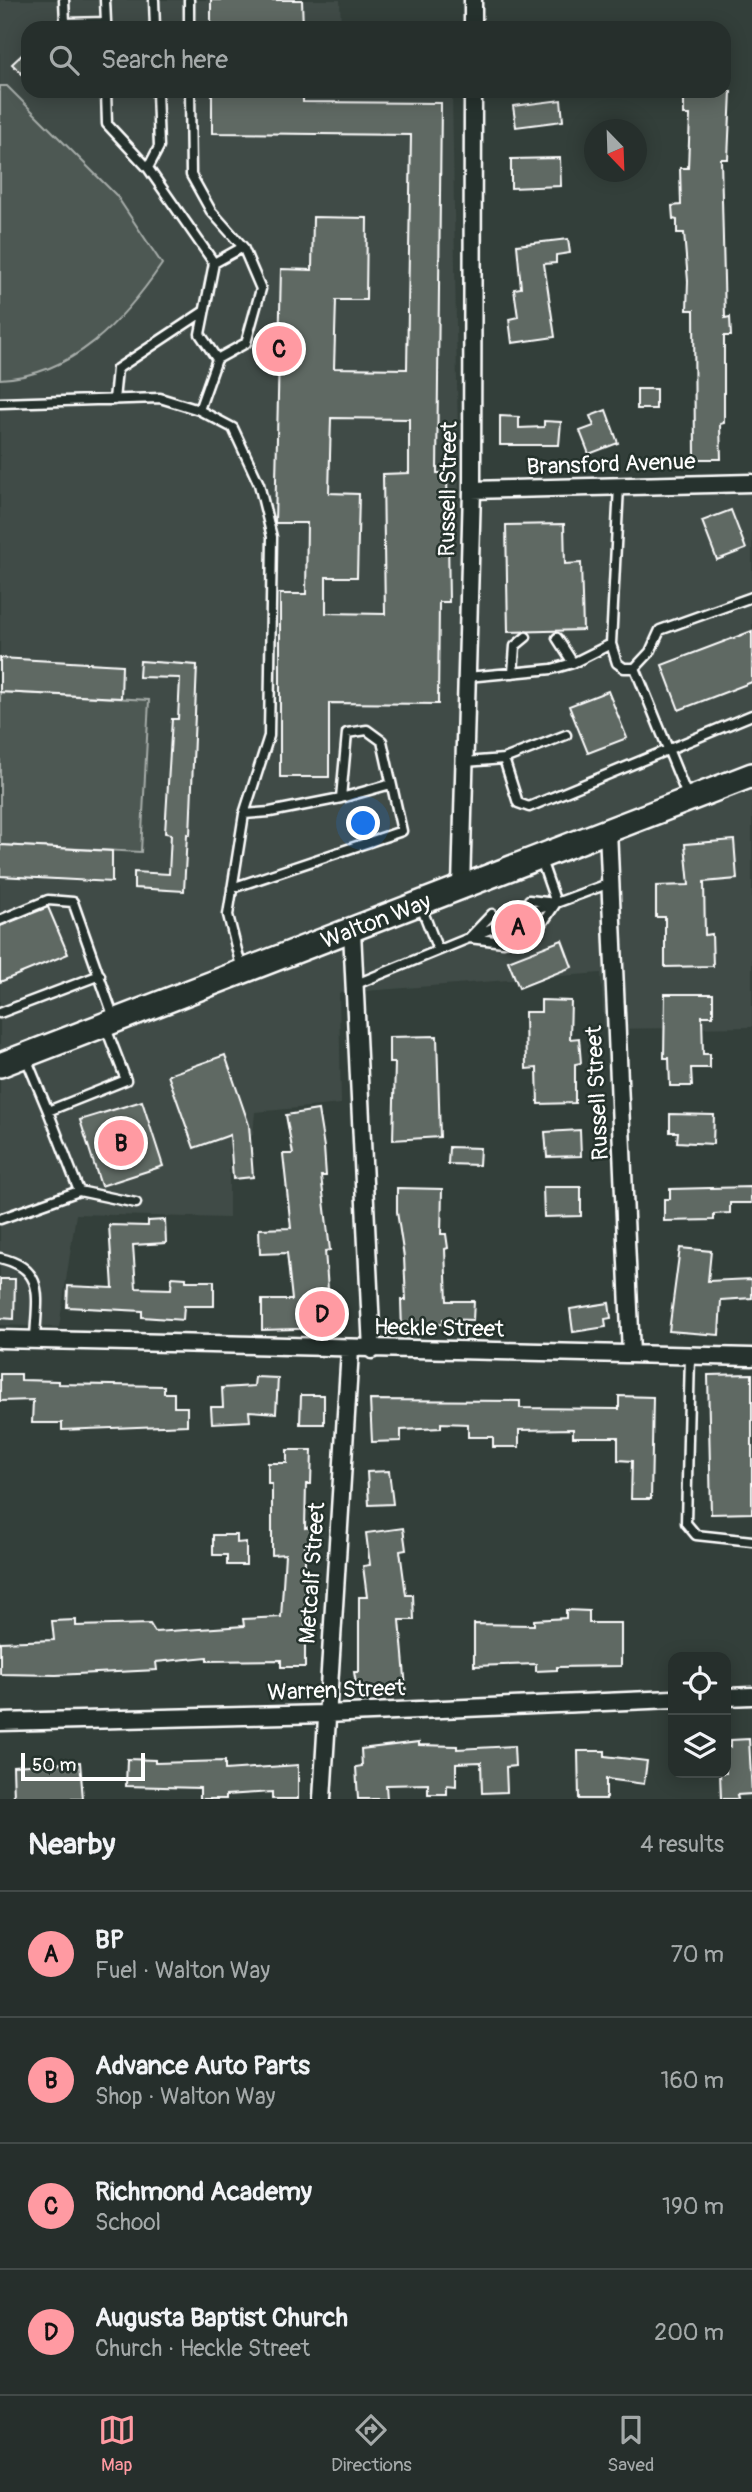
<!DOCTYPE html>
<meta charset="utf-8">
<style>
body{margin:0;font-family:Pangolin,sans-serif;background:#2e3734;color:#f1f3f6}
.controls{position:absolute;right:21px;bottom:21px;display:grid;overflow:hidden;border-radius:14px;box-shadow:0 4px 18px #0003}
.controls button{width:63px;height:63px;display:grid;place-items:center;padding:0;border:0;border-bottom:2px solid #424a48;background:#262f2c;color:#f1f3f6;font:35px sans-serif}
.compass{position:absolute;left:584px;top:119px;width:63px;height:63px;border-radius:50%;background:#262f2c;box-shadow:0 4px 18px #0003;rotate:157deg}
.scale{position:absolute;left:21px;bottom:18px;width:124px;box-sizing:border-box;padding-left:7px;border:4px solid #fff;border-top:0;font-size:19px;line-height:24px;white-space:nowrap;color:#fff;-webkit-text-stroke:5px #26332d;paint-order:stroke}
.you{position:absolute;left:364px;top:824px;width:24px;height:24px;margin:-18px;border:5px solid #fff;border-radius:50%;background:#1a73e8;box-shadow:0 0 0 10px #1a73e833}
.badge{display:grid;place-items:center;width:46px;height:46px;border-radius:50%;background:#ff9aa2;color:#111;font-size:23px;font-weight:700}
.pin{position:absolute;translate:-50% -50%;border:4px solid #fff;box-shadow:0 2px 7px #0006}
.list{margin:0;padding:0;list-style:none}
h2{display:flex;justify-content:space-between;align-items:center;height:91px;margin:0;padding:0 28px;font-size:30px}
h2 small{font-size:23px;font-weight:400;color:#a4a9a9}
.list li{display:grid;grid-template-columns:46px 1fr auto;gap:21px;align-items:center;box-sizing:border-box;height:126px;padding:0 28px;border-top:2px solid #424a48}
.list b{display:block;font-size:26px;white-space:nowrap}
.list p{margin:0;font-size:23px;white-space:nowrap;color:#a4a9a9}
.list em{font-size:23px;font-style:normal;color:#a4a9a9}
.icon{flex:none;width:38px;height:38px;fill:none;stroke:currentColor;stroke-width:2;stroke-linecap:round;stroke-linejoin:round}
.map{position:relative;flex:none;width:752px;height:1799px;overflow:hidden}
.search{position:absolute;background:#262f2c;box-shadow:0 4px 18px #0003;left:21px;right:21px;top:21px;height:77px;display:flex;align-items:center;gap:18px;box-sizing:border-box;padding:0 24px;border-radius:21px;color:#a4a9a9;font-size:26px}
.sheet{height:595px;background:#262f2c}
nav{display:flex;justify-content:space-around;align-items:center;box-sizing:border-box;height:98px;border-top:2px solid #424a48;background:#262f2c;font-size:19px;color:#a4a9a9}
nav a{display:grid;justify-items:center;gap:4px}
nav .on{color:#ff9aa2}
.map>svg:first-child{display:block}
</style>
<div class="map">
<svg width="752" height="1799" viewBox="0 0 752 1799">
<rect width="100%" height="100%" fill="#333f3a"/>
<filter id="ink" filterUnits="userSpaceOnUse"><feTurbulence type="fractalNoise" baseFrequency=".0143" numOctaves="2"/><feDisplacementMap in="SourceGraphic" scale="14" xChannelSelector="R" yChannelSelector="G"/><feConvolveMatrix kernelMatrix="1 2 1 2 8 2 1 2 1" color-interpolation-filters="sRGB"/></filter>
<g filter="url(#ink)">
<!-- built -->
<path fill="#404c47" d="M0,0H340L341,28H28V91H452L459,500L752,492V1027L604,1029L601,973L339,993L341,1104L255,1112L253,1135L229,1145V1218L76,1214L59,1327L0,1325Z"/>
<!-- green -->
<path fill="#4d5853" stroke="#a6aca9" stroke-width="2" d="M0,86H7L116,195L162,264C123,321 74,375 0,379Z
M0,692L149,700L141,852L0,845Z"/>
<!-- building -->
<path fill="#5f6964" stroke="#fff" stroke-width="2" fill-rule="evenodd" d="M211,0H302L303,28H211Z
M28,49V80L12,64Z
M212,91H303V102L441,103L437,473H447L449,602H439L438,704L329,703V777H280V594H306L307,523H275L281,269L312,270L313,217L367,218L366,300H336L334,368L407,369L411,135L212,133ZM331,418L409,419V473L383,474L385,614L326,613V577H357L359,494L329,493Z
M684,91H731L728,159H721L725,318L730,317L731,336H724V423L720,424L721,459H695L694,310H687L688,281L684,233H677V220L673,219L672,206L681,205L680,168H688L690,115H684Z
M561,100L563,121L516,127L513,106Z
M560,158L561,186L511,188V159Z
M568,239L570,253L556,255V263L544,264L555,337L512,343L509,319L518,317L514,289L521,288L517,245Z
M637,389H656V409H637Z
M606,410L618,443L589,454L580,431L594,426L590,416Z
M500,416L519,417V428L544,427V421L561,422L559,445H500Z
M731,510L746,549L717,560L702,521Z
M564,524L565,564L581,563L583,630L508,632L506,525Z
M752,631V682L679,710L662,665Z
M0,658L122,665L121,698L0,692Z
M140,661L197,665L190,835L187,834L184,891L134,888V872L169,874L171,834L165,833L172,719H178L180,678L139,677Z
M608,691L627,738L588,753L569,706Z
M734,840L737,879L704,882L705,935L712,934L713,966L665,967V917H656V886L689,885L685,844Z
M0,845L112,851V882L0,876Z
M48,907L68,954L0,982V926Z
M562,940L572,967L519,988L508,961Z
M665,994H713V1016H702L703,1054H710V1068H691L692,1086H670L669,1058H664Z
M541,1000L571,1001L570,1039L579,1038L581,1063L575,1064V1103L538,1104L537,1068L526,1069L525,1012H541Z
M437,1036L440,1137L393,1140L395,1063H389V1037Z
M225,1055L249,1125L253,1177L233,1179L230,1135L194,1148L168,1075Z
M142,1101L163,1166L101,1186L80,1120Z
M318,1110L324,1147L326,1176H321L330,1250L325,1251L331,1328L262,1330V1300H292L287,1253L260,1254L259,1229L291,1228L283,1154H293L286,1115Z
M670,1114L714,1115L713,1144L677,1142L678,1132H670Z
M580,1130L581,1156L547,1157L545,1132Z
M449,1147L480,1148L479,1165L448,1164Z
M543,1187H581V1216L544,1217Z
M751,1187V1203H730V1213L714,1214V1220L664,1221V1199H670V1189Z
M397,1188L442,1189L441,1234H446L448,1248L445,1249L447,1301H474L473,1320L443,1319V1324L415,1325L416,1331H402L401,1300H406L404,1257L397,1212Z
M165,1220L166,1243L133,1245L136,1288L171,1289L172,1277L186,1278V1281H214V1306H184L183,1320L142,1317V1311L67,1307L68,1286L113,1288L109,1225L148,1226V1221Z
M680,1248L711,1251L708,1281L752,1279V1298L721,1300L719,1335L669,1331Z
M0,1279H15L14,1319L0,1318Z
M609,1303L611,1318L605,1319L606,1327L573,1332L570,1309Z
M0,1374H21V1380L58,1381V1384L164,1386V1393H174V1407H187V1425L62,1430V1423H32L33,1400L0,1401Z
M752,1374V1513L711,1514L708,1375Z
M255,1377L278,1378L276,1413L249,1411L250,1421L212,1423L211,1407H223L222,1388L254,1386Z
M301,1395H324V1424H300Z
M619,1396L653,1397L651,1499H631L632,1461L618,1460V1437H573V1429L519,1430V1447H493V1437H468V1424L441,1423V1428L401,1430V1441L372,1442L370,1400L520,1401V1408L619,1409Z
M287,1450H312L311,1484H306L305,1528L312,1527L313,1546L305,1547V1667H281V1660L207,1661V1657L156,1662L157,1670L56,1675L0,1674V1642L54,1640L52,1621L76,1620V1626L150,1624L155,1632L244,1626L243,1619L281,1617L285,1554L272,1555V1484H268V1463H287Z
M389,1471L393,1504L369,1505L367,1472Z
M403,1528L406,1550L400,1551L406,1595H413L414,1620H400L406,1689L358,1696L354,1672H359V1597H367L363,1566L370,1565L366,1533Z
M213,1535H237V1543L246,1542V1565H227V1555H213Z
M566,1610L589,1611V1623H621V1666L557,1667V1670L536,1671V1664L474,1666V1624L534,1625V1620L566,1618Z
M749,1739L752,1794L737,1795L738,1799H721L720,1773H726V1747H731V1740Z
M419,1742V1745L457,1746V1749L514,1746L515,1766L506,1767L507,1792L482,1793L481,1762L456,1763V1786L447,1785V1794H428V1784L386,1785L387,1799H358L356,1767L362,1766L361,1749Z
M578,1751H605V1756L647,1761L644,1784L606,1779V1799H579Z
M127,1759L155,1760V1763L225,1761V1770L298,1765V1799H272V1792L226,1795V1799H200V1788L126,1786Z
M80,1762L83,1799H14L13,1766Z"/>
<g fill="none" stroke-linecap="round" stroke-linejoin="round">
<!-- lane casing -->
<g stroke="#fff" stroke-width="13">
<path id="lane" d="M64,0L65,23L106,22V28
M105,0L106,22
M154,0L155,28
M189,0V28
M106,91L107,124L148,168L214,263L200,334L217,359
M190,91L191,175L211,211L243,247L261,289L246,343L217,359L199,410
M148,168L159,147L157,91
M214,263L243,247
M114,400L117,369L203,312
M0,403L160,398L199,410L233,428L259,484L272,537L269,736L244,814L228,915L242,970
M557,638L573,663
M611,644L619,486
M635,668L688,798
M513,673L515,646L526,637
M467,677L552,669L573,663L611,644L617,663L624,668H635L650,652L660,630L752,597
M566,735L504,759L518,803L529,807L752,715
M465,762L504,759
M341,798L391,784
M541,860L556,903
M232,888L402,831L382,741L367,730L347,733L341,798L270,812L244,814
M529,900L556,903
M420,904L438,950
M533,911L554,904
M0,920L48,900L73,902L114,1018
M539,928L556,903L610,883
M474,936L497,926
M469,938L492,914
M354,985L469,938L504,942
M0,1013L100,975
M26,1058L48,1111L126,1080L106,1028
M48,1111L79,1191
M0,1219L79,1191L136,1203
M0,1258C48,1269 36,1300 35,1340
M690,1355L686,1523L696,1535L752,1541"/>
</g>
<!-- street casing -->
<g stroke="#fff" stroke-width="21">
<path id="street" d="M473,28V0
M472,490L752,483
M608,830L631,1354
M461,887L472,490L473,91
M352,931L372,1350
M0,1339L752,1357
M726,1697L752,1696
M0,1722L325,1714L673,1699
M322,1799L350,1350"/>
</g>
<!-- secondary casing -->
<g stroke="#fff" stroke-width="28">
<path id="secondary" d="M0,1065L752,775"/>
</g>
<!-- lane -->
<use href="#lane" stroke="#26332d" stroke-width="8"/>
<!-- street -->
<use href="#street" stroke="#26332d" stroke-width="16"/>
<!-- secondary -->
<use href="#secondary" stroke="#26332d" stroke-width="23"/>
</g>
</g>
<g text-anchor="middle" dominant-baseline="central" stroke-width="5" stroke-linejoin="round" paint-order="stroke">
<!-- street labels -->
<g font-size="23" fill="#fff" stroke="#26332d">
<text transform="translate(611 464) rotate(-2)">Bransford Avenue</text>
<text transform="translate(448 489) rotate(-89)">Russell Street</text>
<text transform="translate(376 921) rotate(-21)">Walton Way</text>
<text transform="translate(597 1093) rotate(-93)">Russell Street</text>
<text transform="translate(439 1328) rotate(1)">Heckle Street</text>
<text transform="translate(312 1573) rotate(-86)">Metcalf Street</text>
<text transform="translate(336 1690) rotate(-2)">Warren Street</text>
</g>
</g>
</svg>
<div class="controls">
<button><svg class="icon" aria-label="locate" viewBox="0 0 24 24"><circle cx="12" cy="12" r="6"/><path d="M12 2v4M12 18v4M2 12h4M18 12h4"/></svg></button>
<button><svg class="icon" aria-label="layers" viewBox="0 0 24 24"><path d="M12 4l9 5-9 5-9-5zM3 14l9 5 9-5"/></svg></button>
</div>
<svg class="compass" viewBox="-18 -18 36 36"><path d="M0-13l5 13h-10z" fill="#e53935"/><path d="M0 13l5-13h-10z" fill="#a4a9a9"/></svg>
<div class="scale">50 m</div>
<div class="you"></div>
<div class="pin badge" style="left:518px;top:927px">A</div>
<div class="pin badge" style="left:121px;top:1143px">B</div>
<div class="pin badge" style="left:279px;top:349px">C</div>
<div class="pin badge" style="left:322px;top:1314px">D</div>
<div class="search"><svg class="icon" aria-label="search" viewBox="0 0 24 24"><circle cx="10" cy="10" r="6"/><path d="M15 15l6 6"/></svg>Search here</div>
</div>
<section class="sheet">
<h2>Nearby<small>4 results</small></h2>
<ul class="list">
<li><span class="badge">A</span><div><b>BP</b><p>Fuel · Walton Way</p></div><em>70 m</em></li>
<li><span class="badge">B</span><div><b>Advance Auto Parts</b><p>Shop · Walton Way</p></div><em>160 m</em></li>
<li><span class="badge">C</span><div><b>Richmond Academy</b><p>School</p></div><em>190 m</em></li>
<li><span class="badge">D</span><div><b>Augusta Baptist Church</b><p>Church · Heckle Street</p></div><em>200 m</em></li>
</ul>
</section>
<nav>
<a class="on"><svg class="icon" aria-label="map" viewBox="0 0 24 24"><path d="M3 6l6-2 6 2 6-2v14l-6 2-6-2-6 2zM9 4v14M15 6v14"/></svg>Map</a>
<a><svg class="icon" aria-label="directions" viewBox="0 0 24 24"><path d="M12 3l9 9-9 9-9-9zM9 14v-3h6M13 9l2 2-2 2"/></svg>Directions</a>
<a><svg class="icon" aria-label="saved" viewBox="0 0 24 24"><path d="M7 4h10v16l-5-4-5 4z"/></svg>Saved</a>
</nav>
